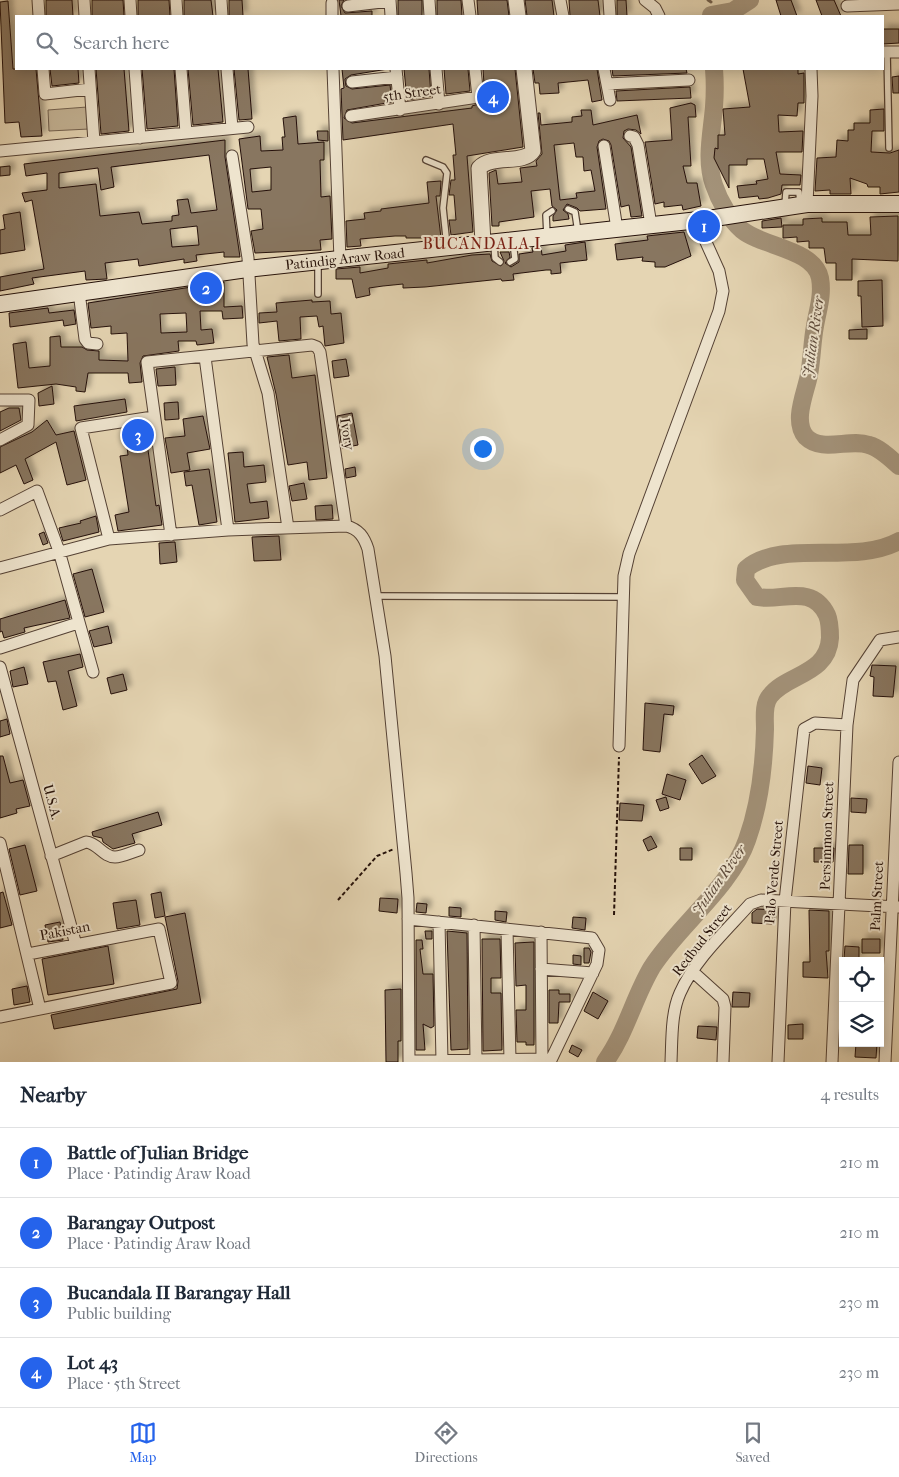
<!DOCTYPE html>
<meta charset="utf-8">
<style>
body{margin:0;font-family:"IM FELL French Canon",serif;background:#f2f2f3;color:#1f2937}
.controls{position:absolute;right:15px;bottom:15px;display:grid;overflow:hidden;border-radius:0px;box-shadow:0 2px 12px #0003}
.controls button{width:45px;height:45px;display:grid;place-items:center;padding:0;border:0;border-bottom:1px solid #e0e1e3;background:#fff;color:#1f2937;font:25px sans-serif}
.you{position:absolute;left:482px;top:448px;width:18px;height:18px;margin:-12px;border:4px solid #fff;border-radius:50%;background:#1a73e8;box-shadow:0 0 0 8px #1a73e833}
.badge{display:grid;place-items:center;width:32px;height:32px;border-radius:50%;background:#2563eb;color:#fff;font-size:16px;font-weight:700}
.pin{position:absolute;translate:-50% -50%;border:2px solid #fff;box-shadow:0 1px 5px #0006}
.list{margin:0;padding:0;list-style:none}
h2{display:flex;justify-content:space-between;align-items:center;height:65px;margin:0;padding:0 20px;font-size:21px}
h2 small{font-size:16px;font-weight:400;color:#747a83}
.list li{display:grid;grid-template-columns:32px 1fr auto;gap:15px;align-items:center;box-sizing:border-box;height:70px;padding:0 20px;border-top:1px solid #e0e1e3}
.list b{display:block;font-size:19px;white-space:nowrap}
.list p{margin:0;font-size:16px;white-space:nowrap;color:#747a83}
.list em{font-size:16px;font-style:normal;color:#747a83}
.icon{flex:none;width:28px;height:28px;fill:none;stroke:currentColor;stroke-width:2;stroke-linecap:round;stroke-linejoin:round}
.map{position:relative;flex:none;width:899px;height:1062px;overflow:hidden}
.search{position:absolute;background:#fff;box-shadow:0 2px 12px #0003;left:15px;right:15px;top:15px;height:55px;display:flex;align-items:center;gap:12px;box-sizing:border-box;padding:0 18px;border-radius:0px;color:#747a83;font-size:19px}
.sheet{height:345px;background:#fff}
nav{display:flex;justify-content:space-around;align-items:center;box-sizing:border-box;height:70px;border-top:1px solid #e0e1e3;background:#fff;font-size:14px;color:#747a83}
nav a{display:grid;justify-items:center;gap:2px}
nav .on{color:#2563eb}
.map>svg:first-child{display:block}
</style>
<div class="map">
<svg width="899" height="1062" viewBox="0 0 899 1062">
<defs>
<filter id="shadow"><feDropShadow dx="4.5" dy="-4.5" stdDeviation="2.5" flood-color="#0004"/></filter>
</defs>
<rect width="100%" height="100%" fill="#e5d5b3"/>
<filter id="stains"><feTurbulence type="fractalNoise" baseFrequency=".004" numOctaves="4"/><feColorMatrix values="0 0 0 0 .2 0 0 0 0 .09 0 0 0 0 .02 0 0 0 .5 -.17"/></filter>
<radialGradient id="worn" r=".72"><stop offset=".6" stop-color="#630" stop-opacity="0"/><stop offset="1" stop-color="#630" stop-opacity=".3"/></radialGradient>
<!-- green -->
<path fill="#c4b496" stroke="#746250" d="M87,107L89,129L49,131L48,110Z"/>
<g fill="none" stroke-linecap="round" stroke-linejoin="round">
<!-- stream -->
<path stroke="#705e4c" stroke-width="3" d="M708,0L711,2"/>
<!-- river -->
<path stroke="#a39279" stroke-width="18" d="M711,15L733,11L750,0
M714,69C715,81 715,94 714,107C712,132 705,160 714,185C719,200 730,220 742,230C763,247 814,249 820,278C823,295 818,309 815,326C812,342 812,359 809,375C806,392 792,421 806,437C822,453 850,438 869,445C880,448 890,458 899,466
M605,1062C626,1033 634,997 652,967C678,926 731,887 747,840C760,804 764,767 765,729C765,718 763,704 770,696C786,674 828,675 830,638C830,631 830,622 827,615C812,583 781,602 757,597L745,580L746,569C782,538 854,566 899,541"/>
</g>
<!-- building -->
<path fill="#887661" stroke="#241009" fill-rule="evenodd" filter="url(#shadow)" d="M46,0H72L73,16H46Z
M92,0H123L124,16H92Z
M138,0H169L170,16H138Z
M184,0H211L213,16H184Z
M229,0H242L243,16H229Z
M339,0H344L341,6L345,13L372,11V16H341Z
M398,0H422V16H398Z
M437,0H461L462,16H437Z
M477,0H507L509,16H478Z
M525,0H552L554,16H527Z
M569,0H598L600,16H570Z
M617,0H626L627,16H617Z
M776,0H791L797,16H781Z
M816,0H834L841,16H822Z
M8,1L13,69H36L42,136L21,137L19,122L5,123L0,2Z
M883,29H899V43L883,44Z
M50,69H78L79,83L52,86Z
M96,69H124L129,131L101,134Z
M142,69H174L178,126L147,129Z
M188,69H218L223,122L193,125Z
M234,69H248L252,119L239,120Z
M342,69H388L351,75L345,79L346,86L352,89L390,85L392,102L347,110L344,118L352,123L472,108V106L482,103L485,99L483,69H515L523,147L467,156L473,232L451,235L449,220H456L454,195H449L451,180H455L453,155H456L453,124L343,140L341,89L344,88Z
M404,69H429L431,96L407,100Z
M444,69H468L470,91L446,94Z
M533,69H597L602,100L592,102L588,80L558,83L559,93L540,94L539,83H535Z
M612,69H686L687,73L613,76Z
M743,69H798V74L804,73V103H798L797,116L778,115L779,132L803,131L802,152H776L780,174L801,175L800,185H782L781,194L768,198L759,199L758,196L739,198L737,186L757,184L756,181L768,179L764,159H747V165H729V188L714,158L715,148L718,149V135H725L723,109L750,107Z
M899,76V93H893L892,77Z
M690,87L691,98L617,101L616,91Z
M691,103L695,105L696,117H688L691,166H683L687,183H697L701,206L683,210L682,205L664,207V202L655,204L645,142L672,140L670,108Z
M884,109V131H872L871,152L890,153L899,150V192L880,194V187H868L867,184L850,178L851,194H830V190L815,191L817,158L836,157L837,140L848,141V130H854V123H870V110Z
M581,110H591L593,125L637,115L641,134L636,130L628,129L624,131L623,138L631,147L642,216L631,217L629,205L621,207L611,145L609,141L603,139L599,141L597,147L606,209L580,211L577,208L567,204L563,210L568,214L569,219L553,221V216L557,210L552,206L550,189L531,191L534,217L499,222V226H492L489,173L496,170L498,184L522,182L520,168L537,166L536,161L542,154L538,113H540L541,125L572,122V117L582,116ZM574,143L576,157H583L584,171L591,170L595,191L576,193L577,198L560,200L554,145Z
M296,116L298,144L324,142V160H320L321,197L330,196L332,239L320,240L321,250L255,253L251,231L263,229L261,209H248L239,139L260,136L261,151L283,150L282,137H285L283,118ZM271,167V190L252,192L250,169Z
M317,131H328V141L318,140Z
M225,140V157L240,257H224V252L196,255L197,261L184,263V259L139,266L138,259L105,263L107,279L86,280L85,271L32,278L34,284L0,291V277L44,269L32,200L25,202L22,193L47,190V173L26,176L24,164ZM209,155L217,210L191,213L188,199L177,200L179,215L172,216V221L142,224L139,212L100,216L96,184L59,188V173L98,168L101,190L114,187L111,167ZM197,226L199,245L172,247L170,229Z
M10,166V175L0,176V167Z
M441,181L440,196H436L441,238H406V236H395L360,239L361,246L347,247L346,221L365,219L364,213L381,211V209L429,203L427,182Z
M20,212L25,250L0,254V230L5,229L3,215Z
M898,216V261L852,259V280H836V263H826L824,248H809V241L797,242V237L783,238V225H803V219L822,218V222H847L848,235H871L870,217Z
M781,218L782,227L762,228V221Z
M684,232L691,256L665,267H655V262L642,261L643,257L617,260L615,244L648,240L647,236Z
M585,242L587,260L560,263L561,273L551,274V270H546L513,274L514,280L502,281L501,279L425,287L403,288V284L383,286L369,288L370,295L356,298L352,279H336V269L360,267V273L388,268V264L427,260V263L472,255L490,254L492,261L501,266L504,261L500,252H509L510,257L505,263L511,267L519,262V254L533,252L532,248L541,247L542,255L566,251L565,245Z
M882,280L883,326L862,327L861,296H858V281Z
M224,282V307L242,306L243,318L223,319L222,311H200L201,330L212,329L214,343L197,345L196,341H178L179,351L143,356L140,363L142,382L129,383L128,373H88L85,392L76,391V387L56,384L18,388L13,344L26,342L29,368L50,366V337L60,336L61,347H82L87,350L99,351V360L128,361L127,333L111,334V326L91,328L88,303ZM186,313L187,332L161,333L160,314Z
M312,300V302L330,301L331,314L341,313L344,343L325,346L323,326L319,327L317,316L300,317L301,339L279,341L277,321L259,323V313L277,312L276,303Z
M48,308L49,313L74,310L76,324L64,326L63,320L10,327L9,313Z
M867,329V339H849V330Z
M289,355L292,378L315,375L327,478L309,480L307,462L288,465L276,394L267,357Z
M346,359L349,376L334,378L332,361Z
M175,367L176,385L158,386L156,369Z
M52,386L54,404L39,406L38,393Z
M125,399L127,412L76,421L74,406Z
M178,402L179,419L165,420L164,403Z
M9,408H19L21,420L0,431V412Z
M352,413L358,445L342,448L337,416Z
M203,416L210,449L187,453L190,470L171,473L165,438L185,436L183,419Z
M47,420L56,435L74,431L86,480L67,485L56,442L25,459L33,480L24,484L16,465L0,473V447L32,432Z
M148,425L151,443H147L156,506L159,505L162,525L118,531L115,515L129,512L120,456L128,455L125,429Z
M243,452L244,467L264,465L266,482L247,484L250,503L267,501L269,518L235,522L228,453Z
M355,467L356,476L346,478L345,469Z
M209,469L217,522L199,525L192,485L186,486L184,472Z
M304,483L307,499L292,501L289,486Z
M332,505L333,519L316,520L315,506Z
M96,516L99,532L63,541L59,528L81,523L80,521Z
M44,532L48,543L43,545L39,534Z
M279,536L281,560L254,561L252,537Z
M175,542L177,562L160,564L159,543Z
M92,569L104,612L85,617L73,574Z
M65,600L70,618L24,628L25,632L4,638L2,631L0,632V619Z
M108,626L112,643L94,647L89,631Z
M80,654L83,667L68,671L77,706L63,710L56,681L48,682L43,662Z
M872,665L896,666L893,697L873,696L874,677L870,676Z
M24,667L28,684L13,687L10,671Z
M123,674L127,690L111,694L107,678Z
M645,703L674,706L673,715L664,714L660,752L643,750Z
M7,719L10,734L0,737V721Z
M702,755L716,776L702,784L689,764Z
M0,756H3L10,783L23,780L30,806L16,809L17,813L0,818Z
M808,766L822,768L820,785L806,783Z
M667,774L686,780L680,800L662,794Z
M666,797L669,808L660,811L656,800Z
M851,798L867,799L866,813L851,812Z
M620,803L644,805L642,821L619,820Z
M158,812L162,825L132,834L135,843L113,849L103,842L102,838L93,836L92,832Z
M651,836L657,847L648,851L643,840Z
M25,845L37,891L20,895L9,849Z
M849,845H863V874H848Z
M680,848H692V860H680Z
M814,848H834L833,862H814Z
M3,892L12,925L0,928V893Z
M161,892L165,916L155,918L151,894Z
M380,898L398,899L397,913L379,911Z
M136,900L140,925L117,929L113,903Z
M417,903L427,904L426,913L416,912Z
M449,907L461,908V917L449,916Z
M757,909L775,910L774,924L752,923V913Z
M809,910L829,911V951H826L828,978L803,977V962H810Z
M495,911L507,912L506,922L495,920Z
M185,913L201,1003L54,1029L51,1015L177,989L178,981L165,917Z
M573,917L586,918L585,930L572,928Z
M60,922L63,940L48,942L45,925Z
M425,931H432V939H426Z
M447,931L467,933L468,1049L451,1050Z
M482,939H500L501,978H491V993H501L502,1050L483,1051Z
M862,939H880V953H862Z
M416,940H422L423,949H420L423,974H433L434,1026L431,1028L423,1024L425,1050H416Z
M534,942V1045H526V1042H517L516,1010H526V985L516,986L515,943Z
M108,946L114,984L48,995L42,959Z
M845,946L859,947V959H844Z
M584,948H589L591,952L589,963H584Z
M573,955L581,956V965L573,964Z
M27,986L30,1002L14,1005L12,989Z
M401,989V1041H398V1062H386L385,990Z
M549,990H559V994H570V1002H559L558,1023H549Z
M593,992L608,1001L598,1019L584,1011Z
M733,992L750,993L749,1007H732Z
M803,1024V1039H788V1025Z
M698,1026L717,1027L716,1040L697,1038Z
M856,1043H877L876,1058L855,1057Z
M572,1045L582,1050L578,1057L569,1052Z"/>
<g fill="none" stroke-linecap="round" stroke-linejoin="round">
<!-- service casing -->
<g stroke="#544134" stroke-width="8">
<path id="service" d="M887,52L889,148
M426,160L443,167L447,173L443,208L447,246
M785,205L786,192H799L800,205
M568,209L575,212L578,232
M547,235L546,215L552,211
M494,244L495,258L500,262
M510,262L515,259L513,242
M318,264V294
M376,596L623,597"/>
</g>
<!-- minor casing -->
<g stroke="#544134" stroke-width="13">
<path id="minor" d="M38,0L39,16
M84,0L85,16
M130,0L131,16
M176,0L177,16
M221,0L222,16
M390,0L391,16
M429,0L430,16
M468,0L470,16
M560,0L563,16
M609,0L610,16
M645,0L655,8L659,16
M332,3V16
M348,6L390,1
M847,6L899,4
M883,52H899
M43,69L45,94L90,89
M89,69L94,142
M135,69L140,138
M181,69L186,133
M227,69L232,128
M333,69L340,260
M396,69L400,110
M436,69L439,104
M604,69L610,100
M352,82L397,77
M607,84L689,80
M351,116L478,97L475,69
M630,136L634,137L638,145L651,225
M604,146L617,229
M0,151L248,127
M232,156L248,258L253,344L268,393L288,528
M807,204L812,96L811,69
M79,292L85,339L88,343L97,344
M205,357L228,530
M0,400H29L28,425L0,440
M0,510L37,491L59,551L93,672
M171,535L147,362L312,345L317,347L320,352L346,526
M109,539L81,428L153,417
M0,568L109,539L228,530L346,526C359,529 364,537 368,549L385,656L406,873L408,898L409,1062
M0,648L78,623
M0,667L76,945
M619,746L624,576L629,554L719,311L723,291L719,271L696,220
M0,843L40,1009
M51,856L86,842C98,843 103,857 115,857C122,857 132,852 139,850
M408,919L592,938L599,950L597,964L550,1062
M439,922L442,1061
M474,925L476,1060
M507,929L510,1060
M541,932L542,1059
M541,969L593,973
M692,971L723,999L725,1007L723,1062
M0,1017L171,983L159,929L28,954
M409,1061L551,1059
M671,1062C672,1040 671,1013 680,993C695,959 726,931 750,904L761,900L899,907
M778,1062L785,901L804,729L815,723L847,725
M832,1062L847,725L853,680L880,640L899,637
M885,1062L899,762"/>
</g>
<!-- tertiary casing -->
<g stroke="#544134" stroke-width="17">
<path id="tertiary" d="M516,0L518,16
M483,243L479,168C492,154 524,165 533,151L524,69"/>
</g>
<!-- secondary casing -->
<g stroke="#241009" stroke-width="18">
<path id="secondary" d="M0,304L247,269L708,219L807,204H899"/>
</g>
<!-- path -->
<path stroke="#241009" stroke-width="2" stroke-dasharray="4 2.5" stroke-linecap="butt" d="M338,900L377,856L394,849
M614,915L619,757"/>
<!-- service -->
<use href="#service" stroke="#eee4ce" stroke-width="5.5"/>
<!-- minor -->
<use href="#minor" stroke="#eee4ce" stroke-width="11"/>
<!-- tertiary -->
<use href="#tertiary" stroke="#eee4ce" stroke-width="15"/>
<!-- secondary -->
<use href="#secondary" stroke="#eee4ce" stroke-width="16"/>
</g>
<g text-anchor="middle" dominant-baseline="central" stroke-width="4" stroke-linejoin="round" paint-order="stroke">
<!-- street labels -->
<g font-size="14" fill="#241009" stroke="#eee4ce">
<text transform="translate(412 93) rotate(-8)">5th Street</text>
<text transform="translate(345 259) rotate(-6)">Patindig Araw Road</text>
<text transform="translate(347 434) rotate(81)">Ivory</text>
<text transform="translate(52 802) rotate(75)">U.S.A.</text>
<text transform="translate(827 836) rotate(-88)">Persimmon Street</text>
<text transform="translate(774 872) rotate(-85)">Palo Verde Street</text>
<text transform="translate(877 896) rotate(-87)">Palm Street</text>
<text transform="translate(65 931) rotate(-11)">Pakistan</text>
<text transform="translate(702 940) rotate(-52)">Redbud Street</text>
</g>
<!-- water labels -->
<g font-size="15" font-style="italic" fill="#5d4a3b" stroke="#eee4ce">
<text transform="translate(813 337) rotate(-82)">Julian River</text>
<text transform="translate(719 880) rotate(-55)">Julian River</text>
</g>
<!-- quarter labels -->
<g font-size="16" letter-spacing="1" fill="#7a1f14" stroke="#eee4ce">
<text x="482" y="243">BUCANDALA I</text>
</g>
</g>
<rect width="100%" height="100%" filter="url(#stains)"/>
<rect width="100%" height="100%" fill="url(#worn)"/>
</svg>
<div class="controls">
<button><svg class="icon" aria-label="locate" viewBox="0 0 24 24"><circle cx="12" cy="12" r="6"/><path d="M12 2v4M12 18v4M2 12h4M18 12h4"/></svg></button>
<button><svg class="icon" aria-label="layers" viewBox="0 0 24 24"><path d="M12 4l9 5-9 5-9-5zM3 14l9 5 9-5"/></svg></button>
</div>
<div class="you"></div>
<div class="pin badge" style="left:704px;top:226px">1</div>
<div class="pin badge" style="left:206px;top:288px">2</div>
<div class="pin badge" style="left:138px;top:435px">3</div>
<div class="pin badge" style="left:493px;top:97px">4</div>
<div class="search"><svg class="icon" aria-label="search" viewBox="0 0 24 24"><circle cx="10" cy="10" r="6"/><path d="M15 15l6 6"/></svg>Search here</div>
</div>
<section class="sheet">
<h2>Nearby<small>4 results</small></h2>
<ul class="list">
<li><span class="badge">1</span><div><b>Battle of Julian Bridge</b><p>Place · Patindig Araw Road</p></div><em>210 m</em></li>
<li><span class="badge">2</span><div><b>Barangay Outpost</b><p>Place · Patindig Araw Road</p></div><em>210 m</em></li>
<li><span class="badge">3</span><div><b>Bucandala II Barangay Hall</b><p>Public building</p></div><em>230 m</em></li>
<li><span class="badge">4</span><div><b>Lot 43</b><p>Place · 5th Street</p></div><em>230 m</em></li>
</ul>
</section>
<nav>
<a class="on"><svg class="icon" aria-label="map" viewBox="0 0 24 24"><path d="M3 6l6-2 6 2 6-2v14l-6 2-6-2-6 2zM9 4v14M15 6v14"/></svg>Map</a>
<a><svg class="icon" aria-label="directions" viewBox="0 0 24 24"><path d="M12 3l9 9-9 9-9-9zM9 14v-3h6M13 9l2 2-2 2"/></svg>Directions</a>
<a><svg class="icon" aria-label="saved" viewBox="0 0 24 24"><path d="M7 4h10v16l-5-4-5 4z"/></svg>Saved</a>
</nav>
